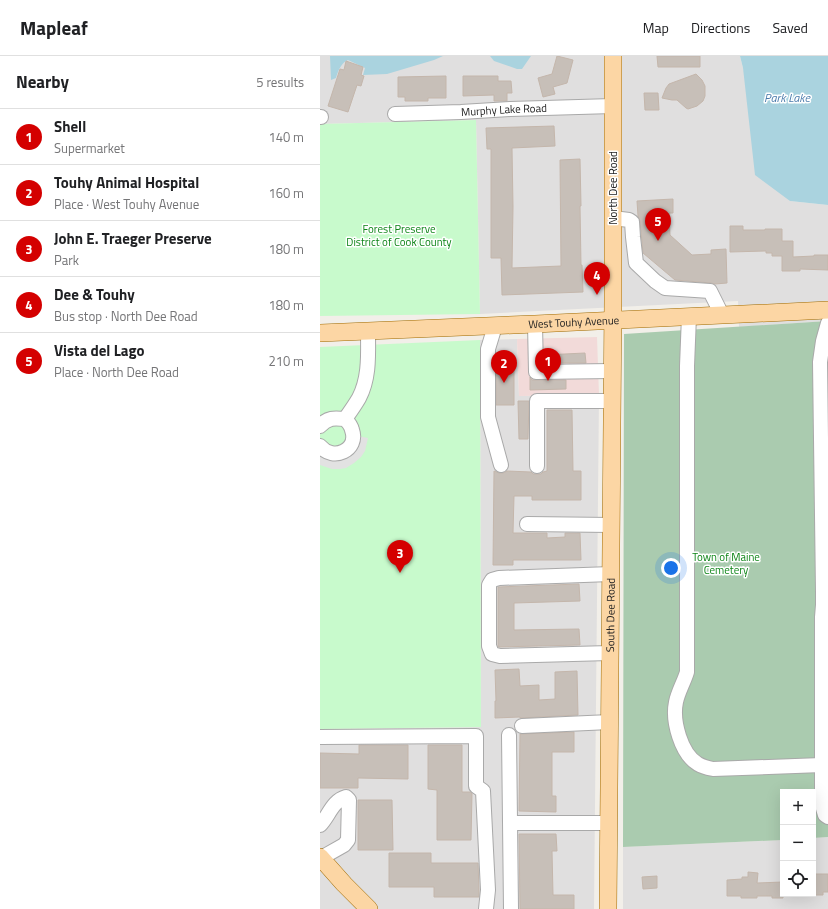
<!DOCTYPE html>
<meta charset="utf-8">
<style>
body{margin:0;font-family:"Titillium Web",sans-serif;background:#f2f2f2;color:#202124}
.controls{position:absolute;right:12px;bottom:12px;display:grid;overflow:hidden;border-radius:0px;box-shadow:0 4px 16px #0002}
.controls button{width:36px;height:36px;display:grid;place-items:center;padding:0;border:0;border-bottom:1px solid #e0e0e0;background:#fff;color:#202124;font:20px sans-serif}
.you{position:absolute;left:351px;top:512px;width:14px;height:14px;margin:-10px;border:3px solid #fff;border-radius:50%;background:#1a73e8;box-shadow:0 0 0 6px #1a73e833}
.badge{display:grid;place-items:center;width:26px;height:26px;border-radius:50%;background:#d40000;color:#fff;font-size:13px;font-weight:700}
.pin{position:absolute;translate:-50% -33px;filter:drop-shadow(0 1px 2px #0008)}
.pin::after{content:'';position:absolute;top:21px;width:14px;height:12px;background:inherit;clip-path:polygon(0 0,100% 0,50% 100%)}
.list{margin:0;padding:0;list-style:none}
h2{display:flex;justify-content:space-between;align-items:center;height:52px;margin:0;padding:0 16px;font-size:17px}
h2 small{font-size:13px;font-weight:400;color:#757577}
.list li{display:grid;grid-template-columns:26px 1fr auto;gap:12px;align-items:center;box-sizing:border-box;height:56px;padding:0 16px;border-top:1px solid #e0e0e0}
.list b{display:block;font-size:15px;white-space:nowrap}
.list p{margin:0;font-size:13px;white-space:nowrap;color:#757577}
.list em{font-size:13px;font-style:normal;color:#757577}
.icon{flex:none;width:22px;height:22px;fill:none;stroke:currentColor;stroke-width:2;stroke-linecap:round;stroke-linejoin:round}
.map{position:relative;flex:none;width:508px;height:853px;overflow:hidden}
header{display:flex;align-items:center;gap:24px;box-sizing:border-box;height:56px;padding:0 20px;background:#fff;border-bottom:1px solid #e0e0e0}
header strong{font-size:19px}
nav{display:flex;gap:22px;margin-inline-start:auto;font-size:14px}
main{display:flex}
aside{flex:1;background:#fff}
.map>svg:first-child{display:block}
</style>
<header>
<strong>Mapleaf</strong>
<nav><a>Map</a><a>Directions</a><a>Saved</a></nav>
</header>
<main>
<aside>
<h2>Nearby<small>5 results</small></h2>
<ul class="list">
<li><span class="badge">1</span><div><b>Shell</b><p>Supermarket</p></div><em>140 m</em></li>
<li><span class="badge">2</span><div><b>Touhy Animal Hospital</b><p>Place · West Touhy Avenue</p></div><em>160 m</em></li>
<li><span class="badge">3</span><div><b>John E. Traeger Preserve</b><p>Park</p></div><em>180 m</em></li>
<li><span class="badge">4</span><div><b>Dee &amp; Touhy</b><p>Bus stop · North Dee Road</p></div><em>180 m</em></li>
<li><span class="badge">5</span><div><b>Vista del Lago</b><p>Place · North Dee Road</p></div><em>210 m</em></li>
</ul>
</aside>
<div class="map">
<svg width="508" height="853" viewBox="0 0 508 853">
<rect width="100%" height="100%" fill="#f2efe9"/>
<!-- residential -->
<path fill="#e0dfdf" d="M0,0H420L423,12L470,145L508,149V265L419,271L418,245L160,258L156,64L0,68Z
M197,283L199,340L279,339L274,853H0V673L161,671L160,284Z
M508,781V853H303V791L463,784V838H493V782Z"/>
<!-- commercial -->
<path fill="#f2dad9" d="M277,281L279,339L199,340L197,283Z"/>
<!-- cemetery -->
<path fill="#aacbaf" d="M508,265V781L493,782V736H463V784L303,791L304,278Z"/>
<!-- park -->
<path fill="#c8facc" d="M156,64L160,258L0,260V68Z
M160,284L161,671L0,673V291Z"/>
<!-- parking -->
<path fill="#e2e2e2" d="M33,379L48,382L45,395L41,401L34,407L26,412L20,413H12L0,409V390L13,398Z"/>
<!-- water -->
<path fill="#aad3df" d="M10,0H123L114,4L67,18L43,19L45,12L28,4C21,7 18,15 16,22L11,24Z
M170,0H211L202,13H197L174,5Z
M420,0H508V149L470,145L435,119L423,12Z"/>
<!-- building -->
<path fill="#c7bfb8" stroke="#c4b6ab" d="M237,0L253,4L247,27L233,31L235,38L223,41L218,22L232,18Z
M337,0H380V11H338Z
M26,5L43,11L41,19L44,20L41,30L37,29L28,56L8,50L20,13L24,14Z
M376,18L382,24L385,30V40L383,45L377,50L368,53L366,52L357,44H352L342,42L346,32L349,28Z
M126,20V42H108V45H85V41H78V21Z
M143,20H178V25H191L192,37H187V45H174V39L143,40Z
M324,37H338L339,54H325Z
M234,70L235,90L192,92L193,151L192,212L241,210L240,104L260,103L261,150H260L261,209H262L263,236L182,239L181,202H171V93H167L166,72Z
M353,143V157H349L350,179L372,199L391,198V194L406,193L407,227L395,228L391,227L355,224L323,197L320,165L318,160L317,145Z
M410,170H423V174H445V173H462V185H473V201L494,200V199H508V214L480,213V215H462V200H452V197H446V195L410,196Z
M265,297L266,307H224V299Z
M176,304H194V349H176Z
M210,321L212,324H246V333L210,334Z
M198,345H209L208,383H199Z
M227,354H252L253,415H261V444H212V440H194L193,477H227V482L245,481V477H260L261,504H193V509H173L174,415L179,417H183L187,415L211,416L213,418H221L223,416L227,415Z
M259,528L260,545L194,547V574L259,573L260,589L178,591V531Z
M199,613L200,630L219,629V644L235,643V616L257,615L258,659L200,662V661L175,662V645H176L175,614Z
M254,676V696H232V740H236V756L199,755L200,678Z
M39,689H88V723L38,722V732H0V697L39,698Z
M108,689H142V736H150L152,737L151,784H117V734L108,733Z
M38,744H72L73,794H38Z
M199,778H236L237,795H232L233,839H254V853H200Z
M69,797H111V807H158L159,834V841H114V831H69Z
M428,816L438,817L437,827L463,826V842H452V840H437V842H421V840H407V824L422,823V821H428Z
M493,818H508V836H503V839H493Z
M337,820V832L323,833L322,821Z"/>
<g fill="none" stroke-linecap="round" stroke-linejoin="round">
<!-- minor casing -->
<g stroke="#a9a9a9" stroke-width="16">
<g id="minor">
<path id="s1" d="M75,58L141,56L190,53L293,50"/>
<path d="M0,61H1"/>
<path d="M293,162L309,164L312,166L313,181L316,207L335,225L345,232L390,235L402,259"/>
<path d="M369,260L367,310V616C364,626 358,636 356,646C352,665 361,698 378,708C383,711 388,712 393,713L502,709"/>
<path d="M508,267L503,285L500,306L503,536V549L502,561V749L505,759L508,761"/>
<path d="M215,268L216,316L292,315"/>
<path d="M175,270L168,293V361L181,409"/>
<path d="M25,363C30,356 35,349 39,342C50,321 48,297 48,275"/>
<path d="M0,370C8,361 15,362 25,363C28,366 31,369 32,374C39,394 13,406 0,390"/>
<path d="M217,410V345H292"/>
<path d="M207,468L291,469"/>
<path d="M290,597L180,600L172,598L169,590V529L172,524L179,522L291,518"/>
<path d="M202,670L290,666"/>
<path d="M189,679L191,853"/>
<path d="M0,681L156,680V730L163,735L168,834L166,853"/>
<path d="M191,767H289"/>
<path d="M0,769C9,760 12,745 26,741L29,744L28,784L24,789L1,802"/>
</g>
</g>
<!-- major casing -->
<g stroke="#a06b00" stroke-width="18">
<g id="major">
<path id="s2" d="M0,277L215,268L508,254"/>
<path d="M0,801L24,828L49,853"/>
<path id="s3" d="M288,853L293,245V0"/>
</g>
</g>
<!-- minor -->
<use href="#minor" stroke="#fff" stroke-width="14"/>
<!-- major -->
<use href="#major" stroke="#fcd6a4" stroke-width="17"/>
</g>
<g text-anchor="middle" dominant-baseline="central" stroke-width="3" stroke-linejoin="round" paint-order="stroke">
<!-- street labels -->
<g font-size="11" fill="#222" stroke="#fff">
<text stroke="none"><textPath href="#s1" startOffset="109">Murphy Lake Road</textPath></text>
<text transform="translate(293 132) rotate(-90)">North Dee Road</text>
<text stroke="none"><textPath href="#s2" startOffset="254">West Touhy Avenue</textPath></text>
<text stroke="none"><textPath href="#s3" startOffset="294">South Dee Road</textPath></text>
</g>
<!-- park labels -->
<g font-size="11" fill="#0c8416" stroke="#fff">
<text x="79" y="173">Forest Preserve<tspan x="79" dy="13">District of Cook County</tspan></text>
<text x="406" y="501">Town of Maine<tspan x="406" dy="13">Cemetery</tspan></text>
</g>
<!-- water labels -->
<g font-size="12" font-style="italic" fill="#4a7aab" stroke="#fff">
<text x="467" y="41">Park Lake</text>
</g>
</g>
</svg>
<div class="controls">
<button>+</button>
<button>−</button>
<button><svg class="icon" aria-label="locate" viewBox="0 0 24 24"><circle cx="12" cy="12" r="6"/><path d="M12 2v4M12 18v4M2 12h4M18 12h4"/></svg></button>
</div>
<div class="you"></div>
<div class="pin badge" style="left:228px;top:325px">1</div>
<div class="pin badge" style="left:184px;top:327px">2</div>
<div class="pin badge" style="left:80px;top:517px">3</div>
<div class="pin badge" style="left:277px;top:239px">4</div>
<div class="pin badge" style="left:338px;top:185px">5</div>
</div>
</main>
